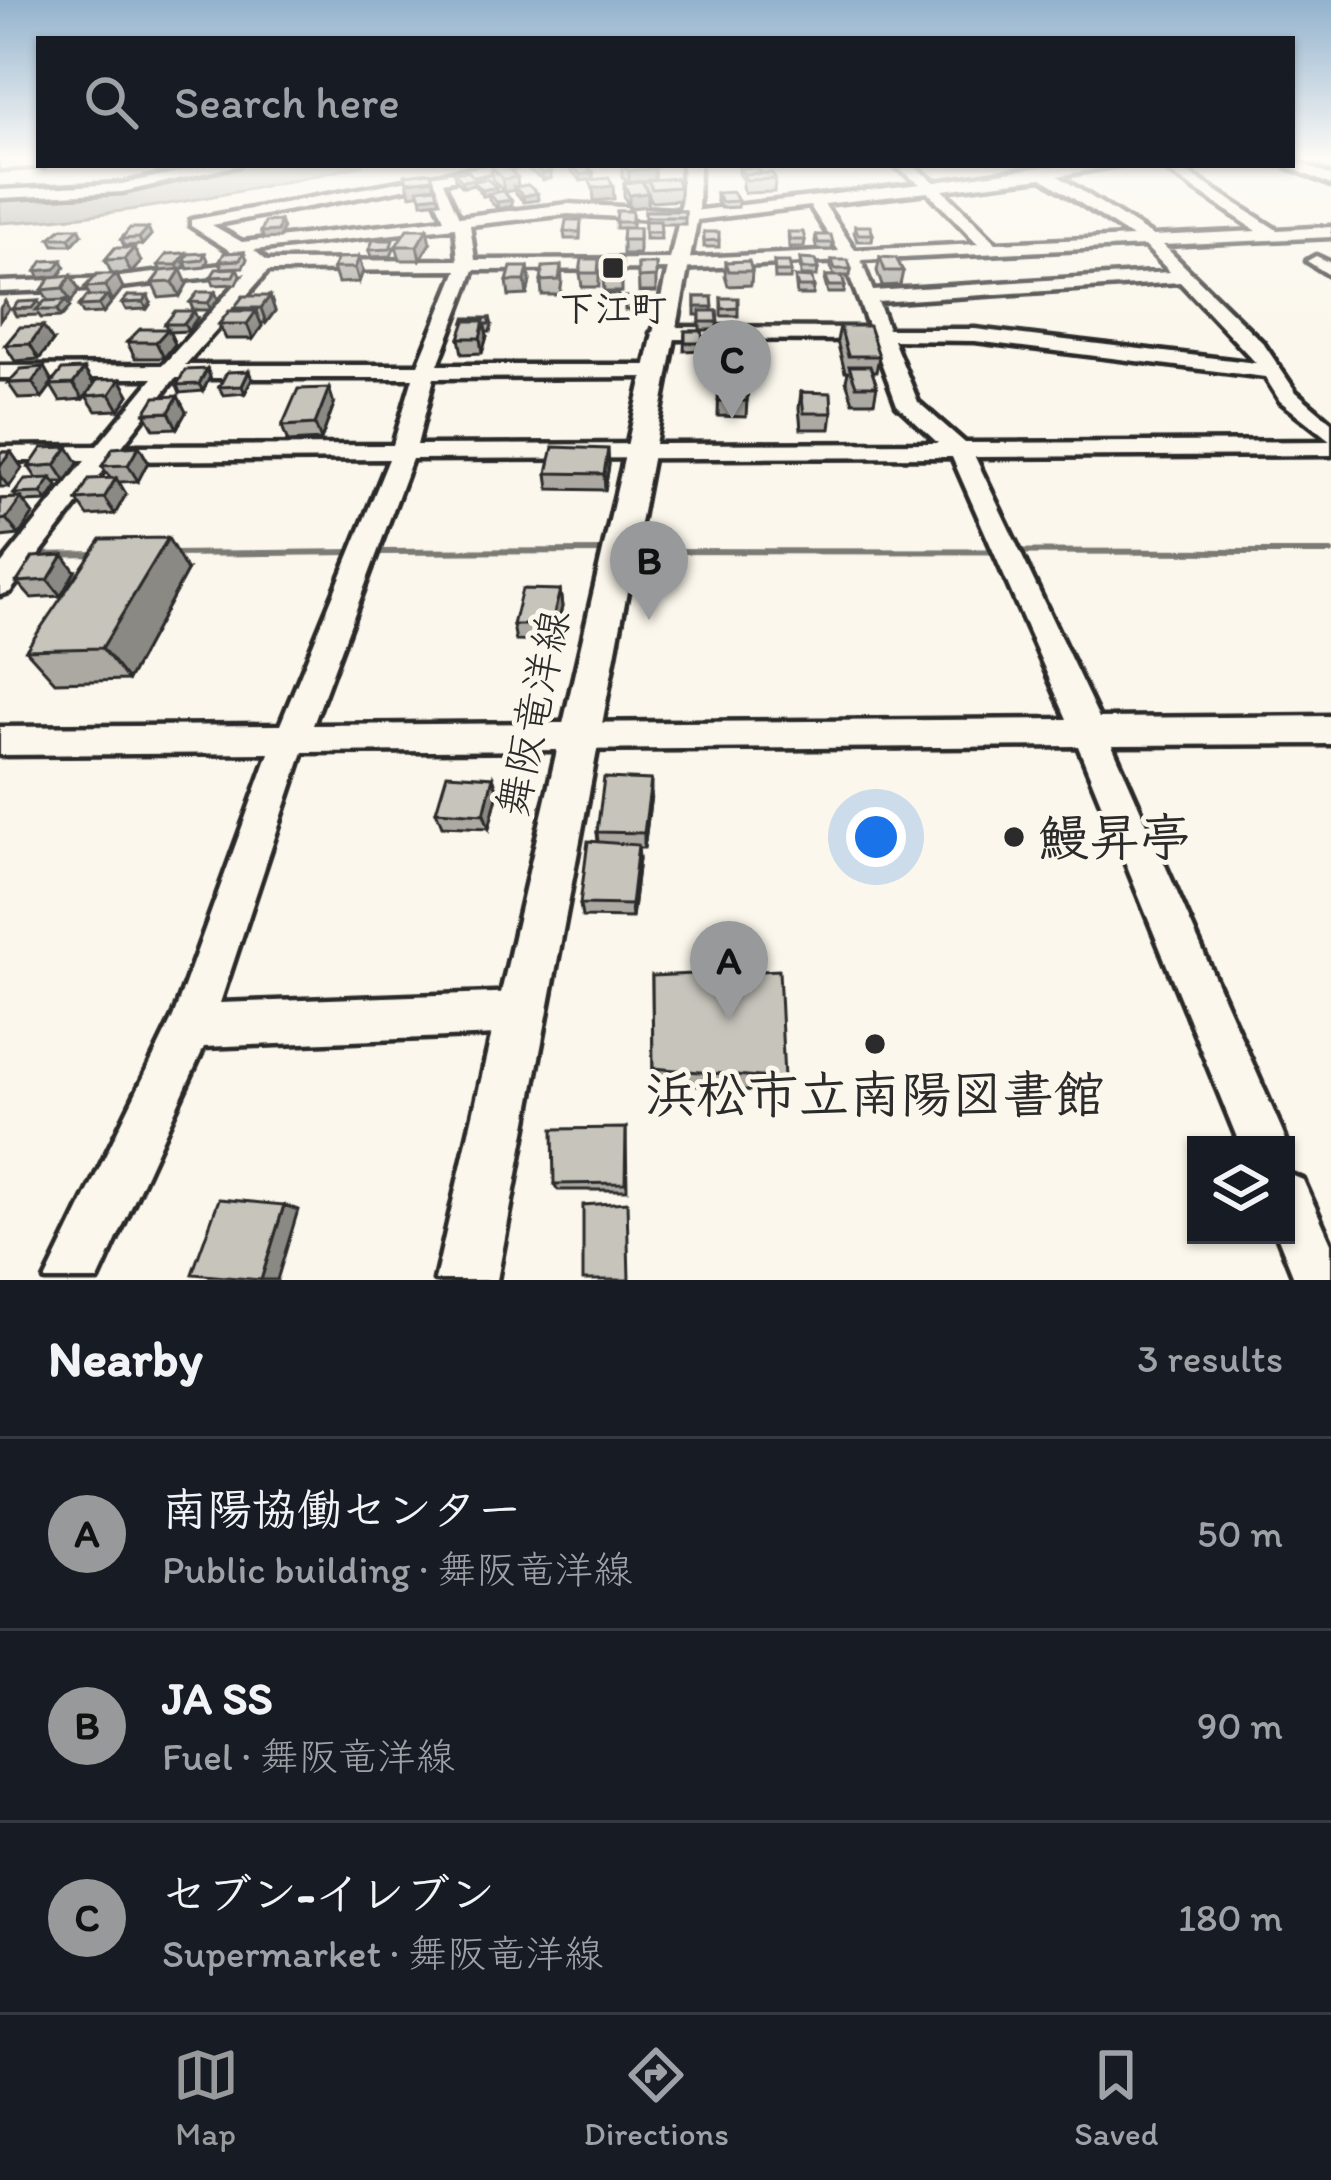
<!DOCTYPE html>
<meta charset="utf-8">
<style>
body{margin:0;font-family:Itim,"Klee One",sans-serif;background:#20242c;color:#f1f3f6}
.controls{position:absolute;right:36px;bottom:36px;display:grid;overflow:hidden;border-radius:0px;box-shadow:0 3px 9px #0004}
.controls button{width:108px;height:108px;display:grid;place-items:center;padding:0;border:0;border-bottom:3px solid #363941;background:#171b24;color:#f1f3f6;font:60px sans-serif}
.you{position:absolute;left:876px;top:837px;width:42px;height:42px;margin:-30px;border:9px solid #fff;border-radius:50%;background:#1a73e8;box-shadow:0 0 0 18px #1a73e833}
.badge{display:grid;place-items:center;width:78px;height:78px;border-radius:50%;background:#98999b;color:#111;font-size:39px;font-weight:700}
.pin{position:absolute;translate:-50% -99px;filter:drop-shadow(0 3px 6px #0008)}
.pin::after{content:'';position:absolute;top:63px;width:42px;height:36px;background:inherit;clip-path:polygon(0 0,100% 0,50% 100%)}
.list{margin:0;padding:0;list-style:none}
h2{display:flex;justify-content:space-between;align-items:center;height:156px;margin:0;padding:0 48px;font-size:51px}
h2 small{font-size:39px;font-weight:400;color:#9ea1a6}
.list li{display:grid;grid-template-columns:78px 1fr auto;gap:36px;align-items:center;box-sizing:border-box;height:192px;padding:0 48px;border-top:3px solid #363941}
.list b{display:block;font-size:45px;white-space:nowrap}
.list p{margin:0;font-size:39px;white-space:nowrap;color:#9ea1a6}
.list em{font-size:39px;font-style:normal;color:#9ea1a6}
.icon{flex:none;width:66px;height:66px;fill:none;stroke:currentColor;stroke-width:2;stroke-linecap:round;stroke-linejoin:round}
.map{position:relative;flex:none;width:1331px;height:1280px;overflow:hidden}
.search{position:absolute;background:#171b24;box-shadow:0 3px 9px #0004;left:36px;right:36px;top:36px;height:132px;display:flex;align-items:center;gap:30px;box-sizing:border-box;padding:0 42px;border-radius:0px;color:#9ea1a6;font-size:45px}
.sheet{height:732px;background:#171b24}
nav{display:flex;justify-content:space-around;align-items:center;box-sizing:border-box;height:168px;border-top:3px solid #363941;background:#171b24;font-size:33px;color:#9ea1a6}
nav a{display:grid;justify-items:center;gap:6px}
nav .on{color:#98999b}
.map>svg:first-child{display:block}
</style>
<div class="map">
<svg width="1331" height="1280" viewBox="0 0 1331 1280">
<rect width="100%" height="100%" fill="#fbf7ec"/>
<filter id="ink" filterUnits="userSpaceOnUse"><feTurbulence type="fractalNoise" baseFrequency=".00833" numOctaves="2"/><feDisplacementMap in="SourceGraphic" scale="24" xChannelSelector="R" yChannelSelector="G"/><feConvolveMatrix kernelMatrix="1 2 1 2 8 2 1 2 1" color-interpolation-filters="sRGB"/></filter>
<g filter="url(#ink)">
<!-- water -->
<path fill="#b1afa7" stroke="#7b7a75" stroke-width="3" d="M246,165H364C243,192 124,216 0,223V201L132,189Z"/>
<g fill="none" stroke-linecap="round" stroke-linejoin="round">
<!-- stream -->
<path stroke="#7b7a75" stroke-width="6" d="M625,551L1331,552
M373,552L610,551
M169,554L358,552
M31,555L100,554"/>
<!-- minor casing -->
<g stroke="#2b2b2b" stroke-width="9">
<path id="minor" d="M39,159L44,166L0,169V161Z
M1292,159L1331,176V185L1287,166Z
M212,165H239L122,192L0,198V190L122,184Z
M491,165H523L443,182L459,217L568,204L693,211L920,184L894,165H912L935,182L1041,167L1118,165L1058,176L1153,236L1257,231L1159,165H1176L1277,230L1331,227V237L1163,245L1263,343L1296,392L1331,422V441L1280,401L1265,377L975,341L893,340L918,402L965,443L1331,441V455L975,457L1099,718L1331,716V744L1112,745L1281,1128L1288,1145L1286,1149L1240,1145L1078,746L303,752L220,1003L521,992L536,998L542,1013L536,1028L521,1034L204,1047L98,1280H45L173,1017L269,753L0,755V727L280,725L389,459L111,461L10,592L0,595V566L85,461H0V447L97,446L153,378H0V366L163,365L246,273L111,288L0,292V282L111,278L248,262L191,226V220ZM1042,178L1132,237L996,243L943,190ZM429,184L444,219L242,242L212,225ZM928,192L978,244L855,250L824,204ZM810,206L839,251L676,259L475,260L470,225L568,214L689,221ZM455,227L458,260L267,261L254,250ZM1145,246L1170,272L873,291L861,260ZM844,261L869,328L661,327L651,333L661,339L873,340L897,405L938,443L417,445L434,378L655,377L665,371L655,365H438L474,270L676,269ZM457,270L418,365H185L268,271ZM1180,282L1256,363L975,329H888L878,302ZM175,378H413L393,445L122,446ZM952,457L1067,719L313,725L412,459Z
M1316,256L1331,263V276L1307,261Z
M1286,1173L1303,1180L1331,1243V1280H1295L1277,1235H1286Z"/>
</g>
<!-- major casing -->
<g stroke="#2b2b2b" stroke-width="9">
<path id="major" d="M683,165H699L698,216L497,1280H435L680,216Z"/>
</g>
<!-- minor -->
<use href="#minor" fill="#fbf7ec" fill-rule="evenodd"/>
<!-- major -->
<use href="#major" fill="#fbf7ec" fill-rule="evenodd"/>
</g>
<!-- wall -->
<path fill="#aba9a2" stroke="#2b2b2b" stroke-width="3" d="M526,165H543L551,178L543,180L526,168Z
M569,165H585L593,172V179L581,181L569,168Z
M622,165L655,168V179L680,187V200L652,202L648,193V206L629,208L624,196V183L628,182L622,177Z
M491,166L517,177L518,186L537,193L538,200L524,202L515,193V190L504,192L492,179Z
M739,168L775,179L774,192L745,193L742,187L743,180L739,175Z
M454,173L496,187V192L512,206L498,209L489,200V195L483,196L474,185L463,187L455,179Z
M716,193L738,201V207L721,208L716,200Z
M617,211H632V228H639V254H623V228H616Z
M645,211H685V224H660L661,239H645Z
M581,220L580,239H565L564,232Z
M855,226L873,234L872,241H857L854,232Z
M79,228L82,234L72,245H54L50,238Z
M148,228L151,235L142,245L124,246L121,239Z
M704,232L719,240V247H704Z
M788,232L805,240L804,247H789Z
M816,235L833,243L832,250H817L815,242Z
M430,243L420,260H400L396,246Z
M395,247L391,256L371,257L369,250Z
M115,248L141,262L131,273L116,274L123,288L113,301H110L111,303L103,313L83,314L79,306L90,296L85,287L112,274L105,260Z
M244,252L247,259L243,267L222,268L220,261Z
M186,253L187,256L205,253L208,260L205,267L188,269L186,264L181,270L187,284L180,296L159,298L152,283L161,271L158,265Z
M880,257L903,271L900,285L882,286L877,271Z
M338,258L363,271L359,282L338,283L333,268Z
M599,259V287H582L580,273Z
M800,259L818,269L817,276H801Z
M832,260L851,269L850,276H842L845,286L844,293H828L825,283L826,276H834L831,267Z
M726,262L752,271L751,285L728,286L725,276Z
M774,262L791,272L790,279H775Z
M622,264V292H604L603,278Z
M638,264H656V292H639Z
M561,266L562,281L560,295H542L541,281Z
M528,267L530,281L527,295L509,296L507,281Z
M237,268L240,275L236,284L214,285L211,277Z
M71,275L79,290L71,302L67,303L70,307L61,317L41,318L38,314L37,315L16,316L12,309L38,301L41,306L48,300L42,290Z
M795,277L814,287L813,295H797Z
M215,292L218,299L211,310H193L190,302Z
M618,294V310H600L599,303Z
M128,296L151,303L147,309L126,310L122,303Z
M270,296L275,311L266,323H261L262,326L253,339H226L219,324L235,311L234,308Z
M625,297L650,305L649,311L625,310Z
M695,297H712V311H717V330H700V315H695Z
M721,298L738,308V316H721Z
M197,318L188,331L169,332L175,344L164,358H135L127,342L167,329L165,324Z
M490,318L492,325L490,332H486L487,336L482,353L462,354L459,338Z
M840,326L879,356L876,372H872L877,386L874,402H853L846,381L848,372H845L837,341Z
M728,327L747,339L746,347H743V381L748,382L746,417L718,416L719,380L724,381L725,343H728Z
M685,331H702V350L684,351Z
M53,341L39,359L15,361L5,345Z
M84,369L94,385L83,399L60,401L51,386L42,398L19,399L8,383L53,382Z
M207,369L210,377L203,391L180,393L177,385Z
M120,379L129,395L119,410L96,411L86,396Z
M252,379L245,393L223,395L219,387Z
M801,392L832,413L830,429H801L799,408Z
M334,404L321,440L288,442L282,426Z
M186,412L177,428L154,429L145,413Z
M139,446L148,462L138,481L119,482L126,494L115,514L88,516L77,500L110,478L102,466Z
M0,452H11L22,468L9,487H0Z
M78,463L66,482H54L57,486L47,501L24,502L33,514L19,535L0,537V499L17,498L14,494L37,479L29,467Z
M609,465L605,490L549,489L547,473Z
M75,571L61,596L31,598L17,582Z
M187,571L128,680L55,682L26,650Z
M560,590L562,607L553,642L516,641L513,625Z
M493,777L498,792L489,828L442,826L436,811Z
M651,795L644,848H638L639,859L632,918L582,917L580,904L598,842L597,832Z
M652,976L784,1079L778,1093L653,1082Z
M626,1128L627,1190H558L554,1184Z"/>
<!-- shaded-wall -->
<path fill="#8b8984" stroke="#2b2b2b" stroke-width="3" d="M655,168V180L629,184V171Z
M551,172V178L543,180L542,173Z
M593,172V179L581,181V175Z
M517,177L518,190L514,187L515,190L504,192L502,179Z
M433,179L436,191L410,195L407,182Z
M476,179V184L473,181L474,185L463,187L462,181Z
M613,186L614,199L594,201L593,188Z
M496,187L497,194L483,196L482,190Z
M537,193L538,200L524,202L523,196Z
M648,193V206L629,208V195Z
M438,195L440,201L422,203L421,197Z
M511,200L512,206L498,209L497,202Z
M280,221L283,228L280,238L264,239L261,232Z
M79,228L82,234L72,245L69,238Z
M148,228L151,235L142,245L139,238Z
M427,229L430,243L420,260L417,246Z
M134,248L141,262L131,273L124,259Z
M186,253L189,260L184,262L186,264L181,270L187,284L180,296L173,282L180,271L177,265Z
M359,257L363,271L359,282L355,268Z
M62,260L65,267L59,276L40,278L36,271Z
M528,267L530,281L527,295L525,281Z
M116,274L123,288L113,301L105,286Z
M71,275L79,290L71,302L63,288Z
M215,292L218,299L211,310L208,303Z
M107,296L111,303L103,313L99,305Z
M148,296L151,303L147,309L143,302Z
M270,296L275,311L266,323L261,308Z
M66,300L70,307L61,317L57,310Z
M5,301L9,309L0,320V308Z
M194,311L197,318L188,331L184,324Z
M256,311L262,326L253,339L247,324Z
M484,321L487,336L482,353L480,338Z
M43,326L53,341L39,359L30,344Z
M168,329L175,344L164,358L156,342Z
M44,367L53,383L42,398L32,382Z
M84,369L94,385L83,399L73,384Z
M207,369L210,377L203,391L199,384Z
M249,371L252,379L245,393L242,386Z
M120,379L129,395L119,410L110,394Z
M329,388L334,404L321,440L315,424Z
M178,396L186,412L177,428L169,412Z
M139,446L148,462L138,481L128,465Z
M68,447L78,463L66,482L55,465Z
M608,449L609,465L605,490L604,474Z
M11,452L22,468L9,487L0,476V466Z
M51,478L57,486L47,501L41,493Z
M116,478L126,494L115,514L104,498Z
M21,498L33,514L19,535L6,519Z
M168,538L187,571L128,680L102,648Z
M63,555L75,571L61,596L48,580Z
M560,590L562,607L553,642L551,625Z
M493,777L498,792L489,828L484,814Z
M651,780V795L644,848V833Z
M638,845L639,859L632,918L631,905Z
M284,1205L298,1210L277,1280H261Z"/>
<!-- building -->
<path fill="#c7c4bc" stroke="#2b2b2b" stroke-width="3" d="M505,165L517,177L502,179L491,166Z
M531,165H543L551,172L542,173Z
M572,165H585L593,172L581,175Z
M623,165H652L655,168L629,171Z
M756,167L761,173L743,174L739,168Z
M468,171L476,179L462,181L454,173Z
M430,172L433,179L407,182L405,175Z
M772,173L775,179L746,180L743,174Z
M609,178L613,186L593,188L589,180Z
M676,178L680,187L652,189L648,180Z
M487,179L496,187L482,190L473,181Z
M642,181L648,193L629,195L624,183Z
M528,185L537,193L523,196L514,187Z
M436,187L438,195L421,197L418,189Z
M503,191L511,200L497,202L488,194Z
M733,192L738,201L721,202L716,193Z
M617,211H632V222H616Z
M645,211H685V217H645Z
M566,220H581L580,232H564Z
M280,221L278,231L261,232L265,222Z
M645,221H660L661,232H645Z
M855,226H870L873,234H858Z
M62,228H79L69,238H50Z
M130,228H148L139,238L121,239Z
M623,228H639V240H622Z
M407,229H427L417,246H396Z
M704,232H719V240L704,241Z
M788,232H803L805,240H790Z
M816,235H831L833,243H818Z
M373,240H393L390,249L369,250Z
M115,248H134L124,259L105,260Z
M244,252L240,260L220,261L224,253Z
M186,253L177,265H158L167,254Z
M205,253L202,260L184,262L188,254Z
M359,257L355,268H333L338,258Z
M880,257L896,258L903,271H885Z
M582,259H599L598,273H580Z
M800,259L815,260L818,269H802Z
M62,260L55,269L36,271L43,261Z
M832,260H848L851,269H835Z
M749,261L752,271H729L726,262Z
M774,262H789L791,272H775Z
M604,264H622L621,278H603Z
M638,264H656V277L638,278Z
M561,266L559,280L541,281L543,267Z
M511,267H528L525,281H507Z
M237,268L233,276L211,277L216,269Z
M181,269L173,282L152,283L161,271Z
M97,274H116L105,286L85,287Z
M71,275L63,288L42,290L51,277Z
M826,276H842L845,286H829Z
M795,277L812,278L814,287H798Z
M198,292H215L208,303L190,302Z
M618,294V302L599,303L600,295Z
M87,296H107L99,305L79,306Z
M128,296H148L143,302L122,303Z
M243,296H270L261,308H234Z
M625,297L650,298L649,304L625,303Z
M695,297H712L713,307H695Z
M721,298H738V308L722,309Z
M66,300L57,310H36L45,301Z
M38,301L32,308L12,309L18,302Z
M175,311H194L184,324H165Z
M229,311H256L247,324H219Z
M700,311H717L718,322H700Z
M465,318H490L489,324H483L484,321H465L463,324Z
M465,321H484L480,338H459Z
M43,326L30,344L5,345L20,327Z
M840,326H869L879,356H848Z
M728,327L746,328L747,339H729Z
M140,329H168L156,342H127Z
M685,331H702L703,343H685Z
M725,343H743L744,356H725Z
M724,360L742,361L744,374H725Z
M849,366H870L877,386H856Z
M44,367L32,382L8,383L21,369Z
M84,369L73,384L50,385L62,370Z
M207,369L199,384L177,385L185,370Z
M249,371L242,386L219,387L227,372Z
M120,379L110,394L86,396L97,380Z
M719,380L748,382L747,401H718Z
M329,388L315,424L282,426L298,389Z
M801,392L831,393L832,413H804Z
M178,396L169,412L145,413L155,397Z
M139,446L128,465L102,466L113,448Z
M68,447L55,465L29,467L42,448Z
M553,447L608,449L604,474L547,473Z
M0,452H11L0,466Z
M51,478L41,493L14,494L25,479Z
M116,478L104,498L77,500L89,479Z
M21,498L6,519L0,520V499Z
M168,538L102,648L26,650L101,539Z
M63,555L48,580L17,582L33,557Z
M522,589L560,590L551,625H513Z
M447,774L493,777L484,814L436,811Z
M604,778L651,780L644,833L597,832Z
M588,841L638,845L631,905L580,904Z
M779,970L784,1079L653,1068L652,976Z
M626,1128L625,1183L554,1184L553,1129Z
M219,1199L284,1205L261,1280L192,1274Z
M627,1202L629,1280H583V1205Z"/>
</g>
<!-- sky -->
<linearGradient id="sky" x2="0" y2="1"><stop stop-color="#92b2ce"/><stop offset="0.47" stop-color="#fdfbf6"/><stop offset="1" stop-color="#fdfbf6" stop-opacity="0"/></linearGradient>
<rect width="1331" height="337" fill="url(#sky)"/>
<!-- markers -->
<g fill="#2b2b2b" stroke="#fbf7ec" stroke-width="4.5">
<rect x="601" y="256" width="24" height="24" rx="6"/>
<circle cx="1014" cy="837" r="12"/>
<circle cx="875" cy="1044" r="12"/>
</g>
<g text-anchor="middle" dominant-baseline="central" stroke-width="10" stroke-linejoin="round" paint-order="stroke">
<!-- far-poi labels -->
<g font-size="36" font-weight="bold" fill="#2b2b2b" stroke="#fbf7ec">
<text x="613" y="308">下江町</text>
</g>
<!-- street labels -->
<g font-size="42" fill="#2b2b2b" stroke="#fbf7ec">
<text transform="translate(533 713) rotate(-78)">舞阪竜洋線</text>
</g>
<!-- near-poi labels -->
<g font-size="51" font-weight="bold" fill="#2b2b2b" stroke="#fbf7ec" text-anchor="start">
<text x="1038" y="837">鰻昇亭</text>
<text x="875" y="1094" text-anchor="middle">浜松市立南陽図書館</text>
</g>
</g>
</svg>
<div class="controls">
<button><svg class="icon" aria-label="layers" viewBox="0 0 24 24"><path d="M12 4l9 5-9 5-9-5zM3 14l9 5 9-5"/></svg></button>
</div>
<div class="you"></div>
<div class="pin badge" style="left:729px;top:1020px">A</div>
<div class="pin badge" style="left:649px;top:620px">B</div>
<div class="pin badge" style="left:732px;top:419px">C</div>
<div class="search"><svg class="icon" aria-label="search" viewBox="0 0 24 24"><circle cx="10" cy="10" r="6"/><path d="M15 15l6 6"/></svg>Search here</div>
</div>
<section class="sheet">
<h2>Nearby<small>3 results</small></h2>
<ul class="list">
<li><span class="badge">A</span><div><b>南陽協働センター</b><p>Public building · 舞阪竜洋線</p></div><em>50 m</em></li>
<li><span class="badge">B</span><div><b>JA SS</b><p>Fuel · 舞阪竜洋線</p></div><em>90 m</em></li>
<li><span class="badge">C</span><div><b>セブン-イレブン</b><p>Supermarket · 舞阪竜洋線</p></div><em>180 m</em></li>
</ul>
</section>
<nav>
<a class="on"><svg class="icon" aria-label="map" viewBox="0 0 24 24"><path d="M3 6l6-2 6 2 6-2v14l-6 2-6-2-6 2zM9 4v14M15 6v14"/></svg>Map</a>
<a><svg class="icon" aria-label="directions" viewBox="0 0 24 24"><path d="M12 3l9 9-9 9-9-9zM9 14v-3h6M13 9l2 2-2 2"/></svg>Directions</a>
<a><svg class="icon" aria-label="saved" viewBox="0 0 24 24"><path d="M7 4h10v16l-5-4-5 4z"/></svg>Saved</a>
</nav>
